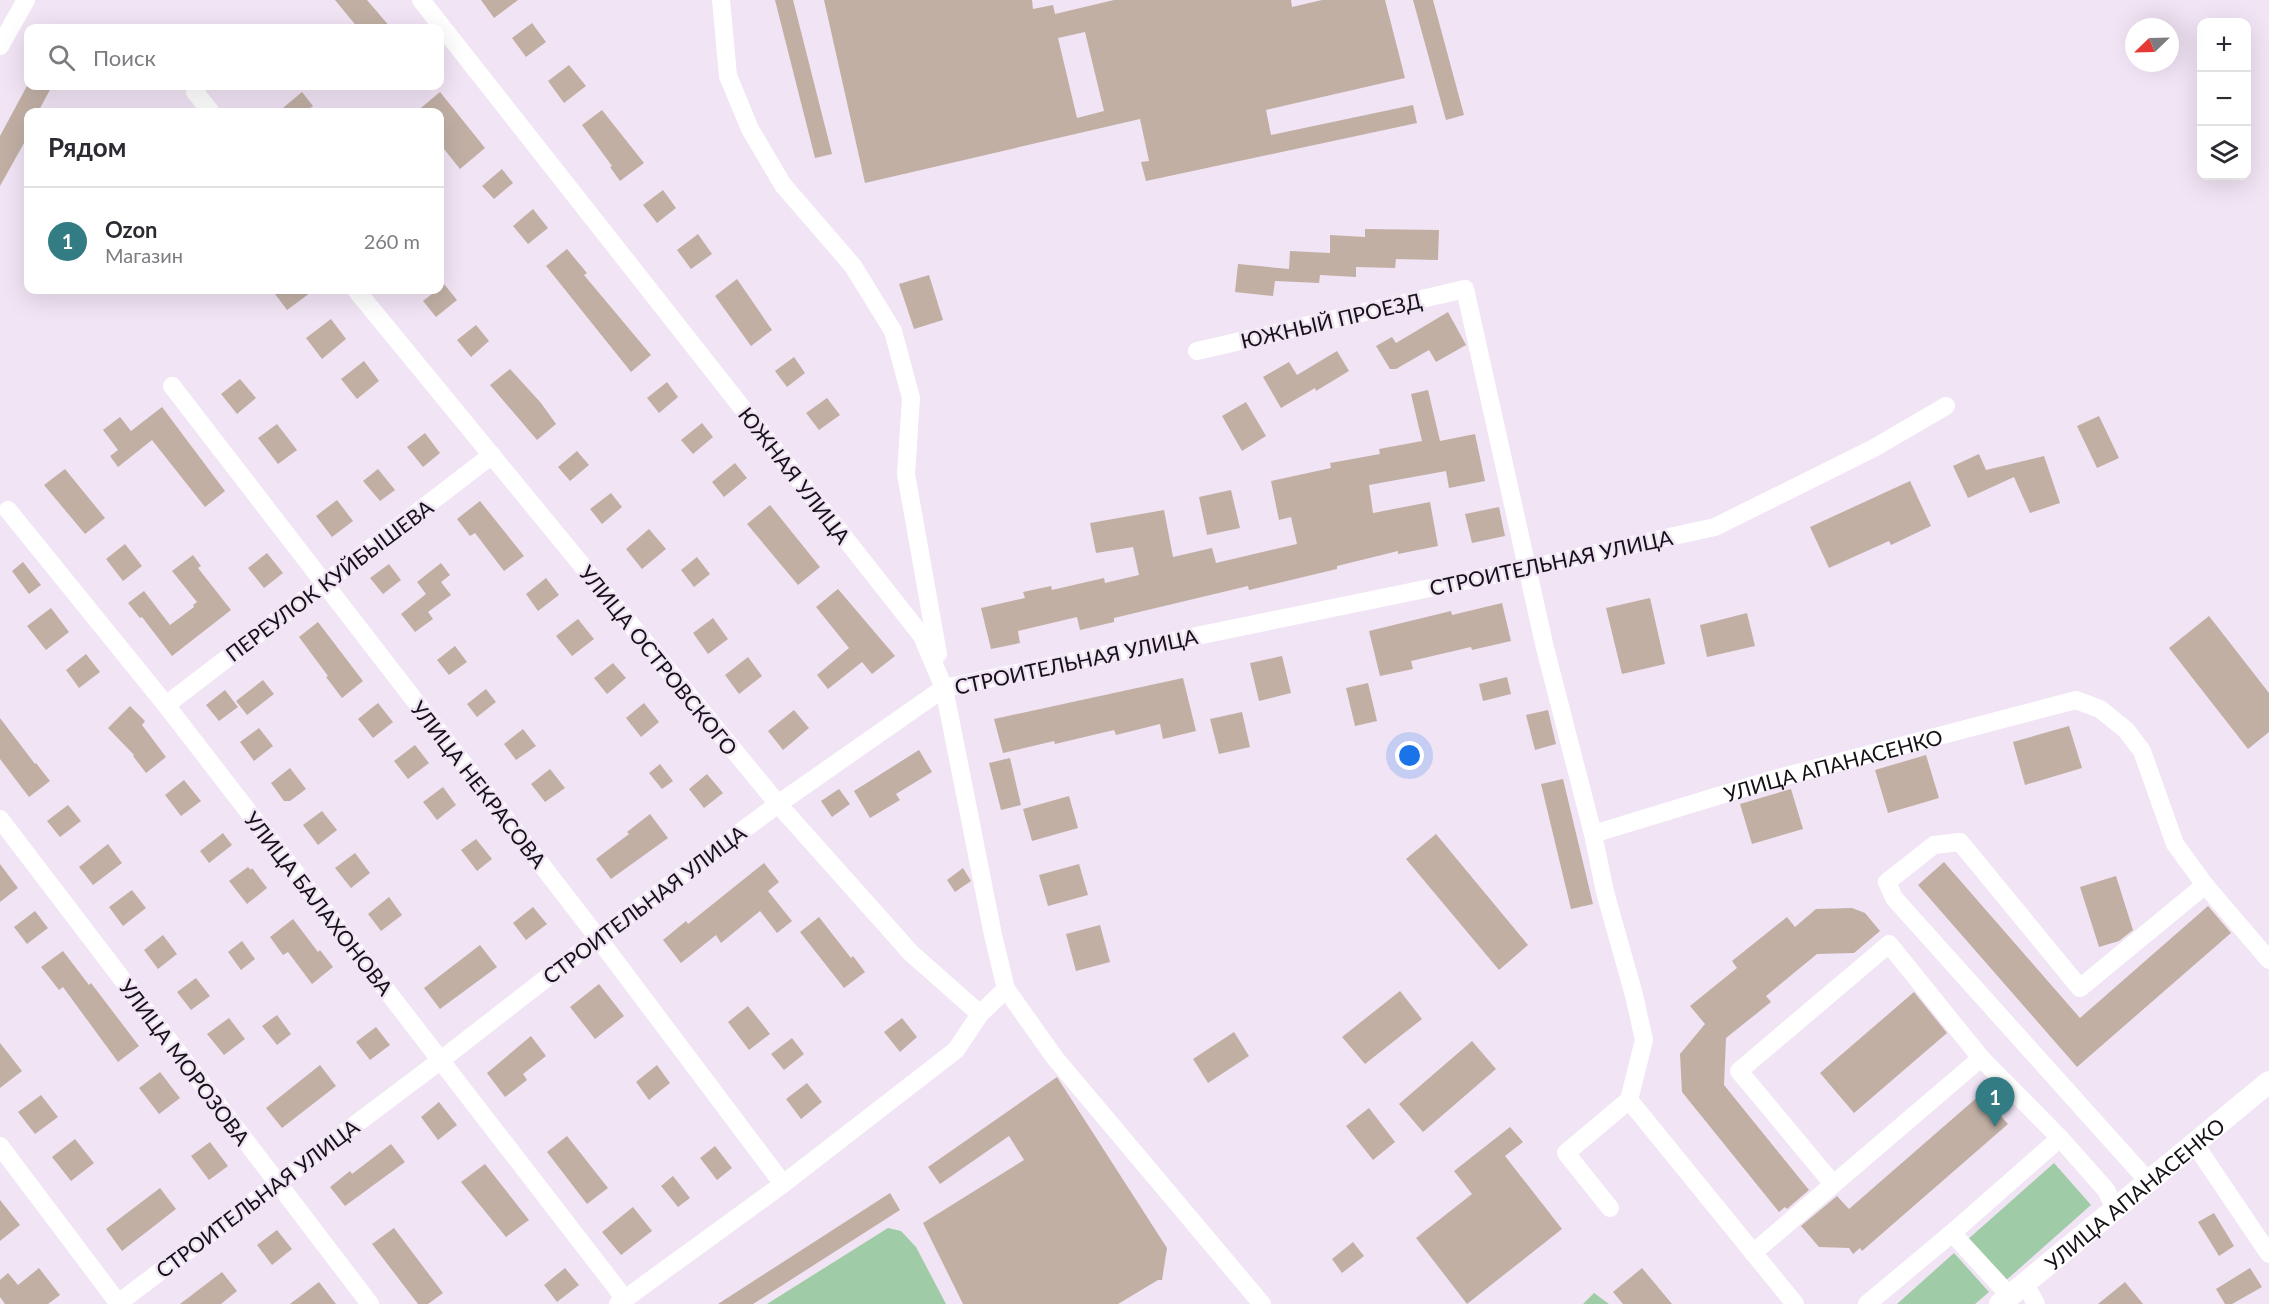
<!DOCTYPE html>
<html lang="ru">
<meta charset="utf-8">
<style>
body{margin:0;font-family:Lato,sans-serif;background:#f2f2f3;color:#2b2b33}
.controls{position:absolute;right:18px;top:18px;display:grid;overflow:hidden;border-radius:12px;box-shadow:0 6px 24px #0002}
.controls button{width:54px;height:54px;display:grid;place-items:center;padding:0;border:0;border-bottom:2px solid #e1e1e2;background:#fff;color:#2b2b33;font:30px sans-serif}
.compass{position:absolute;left:2125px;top:18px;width:54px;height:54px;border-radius:50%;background:#fff;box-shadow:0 6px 24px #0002;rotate:247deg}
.you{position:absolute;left:1410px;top:756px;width:21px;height:21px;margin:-15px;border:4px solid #fff;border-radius:50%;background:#1a73e8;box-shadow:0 0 0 9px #1a73e833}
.badge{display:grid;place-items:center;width:39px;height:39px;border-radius:50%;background:#347c84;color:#fff;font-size:20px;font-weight:700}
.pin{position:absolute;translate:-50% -50px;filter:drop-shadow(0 2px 3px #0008)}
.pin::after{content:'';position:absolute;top:32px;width:21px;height:18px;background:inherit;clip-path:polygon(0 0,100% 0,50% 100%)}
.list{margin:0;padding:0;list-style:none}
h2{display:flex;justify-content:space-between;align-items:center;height:78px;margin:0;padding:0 24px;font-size:26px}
h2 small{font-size:20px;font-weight:400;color:#7c7c81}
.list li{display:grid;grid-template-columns:39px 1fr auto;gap:18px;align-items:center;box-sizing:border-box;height:108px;padding:0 24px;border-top:2px solid #e1e1e2}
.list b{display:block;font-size:22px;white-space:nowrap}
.list p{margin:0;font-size:20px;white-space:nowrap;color:#7c7c81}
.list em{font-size:20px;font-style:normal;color:#7c7c81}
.icon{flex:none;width:33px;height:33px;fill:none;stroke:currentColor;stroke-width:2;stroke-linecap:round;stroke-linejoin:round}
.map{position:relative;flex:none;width:2269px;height:1304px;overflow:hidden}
.search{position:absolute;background:#fff;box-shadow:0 6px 24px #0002;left:24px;top:24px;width:420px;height:66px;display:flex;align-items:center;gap:15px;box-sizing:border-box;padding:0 21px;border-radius:12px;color:#7c7c81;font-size:22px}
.panel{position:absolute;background:#fff;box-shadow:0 6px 24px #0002;left:24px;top:108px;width:420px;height:186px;border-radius:12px}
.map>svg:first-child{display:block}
</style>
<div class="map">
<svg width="2269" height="1304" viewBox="0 0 2269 1304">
<rect width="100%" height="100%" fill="#f1e4f5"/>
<!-- green -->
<path fill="#9fcba6" d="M2054,1163L2091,1205L2003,1283L1966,1241Z
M888,1228L901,1231L916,1247L946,1304H767Z
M1954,1253L1989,1292L1975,1304H1897Z
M1594,1293L1609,1304H1583Z"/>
<!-- building -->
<path fill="#c1afa4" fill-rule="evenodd" d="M335,0H367L391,28H358Z
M481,0H518L494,18Z
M775,0H793L832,154L815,158Z
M824,0H1032L1033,9L1053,5L1055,14L1114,0H1291L1292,7L1322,0H1385L1405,78L1266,110L1271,135L1413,105L1417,123L1146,181L1141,162L1149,161L1140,119L865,183ZM1085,32L1104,111L1077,118L1058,38Z
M1413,0H1433L1464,115L1446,120Z
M532,23L546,42L526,57L512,38Z
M569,65L586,86L564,103L548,81Z
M28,84L52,86L38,112H28V136L0,186V136Z
M302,92L313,106L305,112H278Z
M440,92L485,148L460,169L440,144V112H416Z
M602,110L644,163L620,181L610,167L612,166L582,125Z
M502,169L513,183L494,199L482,186Z
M663,190L676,208L657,223L643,205Z
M533,209L548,228L528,244L513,226Z
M1365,229L1439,230L1438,260L1396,259L1395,268L1356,267V277L1320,275L1319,283L1275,281L1273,296L1235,292L1238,264L1289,269L1290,251L1330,253V235L1365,237Z
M698,234L712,254L691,269L677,250Z
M567,249L587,273L584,275L651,355L631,372L546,266Z
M929,275L943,320L914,329L899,284Z
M737,279L772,330L751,346L715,296Z
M444,284L457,300L436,317L423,301L437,290H440Z
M272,290H314L287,310Z
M1448,312L1466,345L1436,362L1429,350L1396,369H1390L1376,346L1392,337L1396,343Z
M331,319L346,339L322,359L306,338Z
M476,325L489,341L471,357L457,340Z
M1337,351L1349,371L1316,391L1315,388L1281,408L1263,377L1289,362L1297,375Z
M794,357L805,373L787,387L775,371Z
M364,361L379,381L357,399L341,379Z
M510,369L541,403L556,424L537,440L490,385Z
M240,379L256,398L237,414L221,394Z
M667,382L678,397L659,413L647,398Z
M1428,390L1440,441L1475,434L1485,481L1449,488L1446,471L1369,485L1373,513L1430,502L1438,546L1398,554V551L1337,566V569L1249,590L1248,586L1114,618V622L1080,630L1077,617L1018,631L1020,643L991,649L981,608L1025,598L1023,592L1051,586L1052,590L1104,578L1105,583L1139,575L1133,547L1096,553L1090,523L1164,510L1173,557L1212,548L1216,563L1297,544L1291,517L1279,520L1271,481L1331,468L1330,463L1380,454L1379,449L1422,441L1411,394Z
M827,398L840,415L819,430L806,413Z
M1246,402L1266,436L1242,451L1222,416Z
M162,407L225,491L205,507L152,440L118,467L110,456L118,450L103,430L120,417L131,431Z
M2099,416L2119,458L2097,468L2077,426Z
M702,423L713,437L693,454L681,440Z
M277,424L297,450L278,464L258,438Z
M425,433L440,453L423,467L407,447Z
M577,451L589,465L570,481L558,467Z
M1979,454L1986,470L2044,456L2060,503L2030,513L2014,477L1968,498L1953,466Z
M735,463L747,478L724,497L712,482Z
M65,469L105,518L85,534L44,485Z
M378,469L395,490L380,501L363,481Z
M1910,481L1931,526L1891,545L1889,541L1829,568L1810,527Z
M1231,490L1240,528L1207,535L1199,497Z
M611,493L622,507L602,524L590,509Z
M337,500L353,521L332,537L316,516Z
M480,501L524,556L504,571L475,533L470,536L457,519Z
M770,505L820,567L798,585L747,524Z
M1499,507L1505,536L1472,543L1465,514Z
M649,529L666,549L642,569L626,549Z
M125,544L142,566L123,581L106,559Z
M267,553L283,573L264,588L248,568Z
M193,555L201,566L198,568L231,610L172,656L142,617L140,618L128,603L144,591L170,625L194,607L193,605L197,602L172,571Z
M697,557L710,574L694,587L681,570Z
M23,562L41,585L29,594L12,571Z
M441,563L450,575L441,582L451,595L428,612L433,619L415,632L401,614L426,594L417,582Z
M389,564L401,580L383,594L370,578Z
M546,578L559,595L538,611L526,594Z
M838,589L895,656L872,674L862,662L828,689L817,675L849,648L816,607Z
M1650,598L1665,664L1622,674L1606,608Z
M1502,603L1511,641L1472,650L1471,647L1411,661L1413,669L1380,676L1369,631L1451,611L1452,615Z
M51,608L69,632L46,650L27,626Z
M1747,613L1755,646L1707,657L1700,625Z
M2209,616L2269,693V732L2248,749L2169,648Z
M713,618L728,639L708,654L693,633Z
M578,619L594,639L572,656L556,636Z
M318,622L363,681L342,698L326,677L328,676L299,637Z
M455,646L467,662L449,675L437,660Z
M86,654L100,672L79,688L66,670Z
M1282,656L1291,693L1259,701L1250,663Z
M748,657L762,676L739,694L725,675Z
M613,663L626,678L607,694L594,678Z
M1507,677L1511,694L1483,701L1479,684Z
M1183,678L1196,731L1163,739L1160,724L1116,735L1114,730L1055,744L1054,741L1003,753L994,719Z
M263,680L274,694L247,715L236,701Z
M1368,683L1377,721L1355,726L1346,688Z
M486,689L496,702L477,717L467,704Z
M225,690L238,707L219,721L206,705Z
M378,703L393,722L373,738L358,719Z
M644,703L659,722L641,737L626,718Z
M130,706L145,721L142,725L166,757L146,773L133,756L134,755L108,728Z
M794,710L809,728L783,750L768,731Z
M1548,710L1556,744L1535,750L1526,715Z
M1242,712L1250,747L1219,754L1210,719Z
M0,718L35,764L36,763L50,781L29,797L0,759Z
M2069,726L2082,768L2025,785L2013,742Z
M259,728L273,746L254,761L240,742Z
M523,729L536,746L516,760L504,744Z
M415,745L429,763L408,779L394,761Z
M919,750L932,772L896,794L900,800L870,818L854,791Z
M1926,755L1939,798L1888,813L1875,770Z
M1010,758L1021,805L1001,810L989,763Z
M660,764L673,781L662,789L649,773Z
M290,768L306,789L290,801H284L271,783Z
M550,769L565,788L545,802L531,784Z
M707,774L723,793L704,808L689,789Z
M1563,779L1593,904L1571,909L1541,784Z
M184,780L201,801L181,816L165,795Z
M443,787L456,805L437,820L423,802Z
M839,789L850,804L832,817L821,801Z
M1791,789L1803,829L1752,844L1740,804Z
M1069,796L1078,828L1032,841L1023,809Z
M68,805L81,821L60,837L47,821Z
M322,811L337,830L318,845L303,825Z
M650,814L668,838L611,879L596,859L629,834L627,832Z
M223,833L232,845L209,863L200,851Z
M1436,834L1528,945L1499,970L1406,859Z
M476,839L492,859L477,871L461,850Z
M108,844L122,863L93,885L79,867Z
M355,853L370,873L351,888L335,868Z
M1944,862L2080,1018L2208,906L2231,933L2077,1067L1918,885Z
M764,863L779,882L768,891L792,921L777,933L760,911L721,943L716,935L681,963L663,940L686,921L688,924Z
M0,864L18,888L0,902Z
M1079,864L1088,895L1048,906L1039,875Z
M248,867L251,870L252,868L267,888L247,904L229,881Z
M963,868L971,881L955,892L947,880Z
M2116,876L2133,930L2119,941L2099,947L2080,887Z
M132,890L146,908L123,926L109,907Z
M389,897L402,915L381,931L368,914Z
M533,907L547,924L526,940L513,923Z
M1852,908L1865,913L1880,931L1854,953L1817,954L1766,996L1771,1002L1726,1038L1724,1085L1809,1190L1787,1209L1785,1207L1779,1212L1682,1092L1680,1054L1705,1024L1690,1006L1737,968L1732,961L1787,917L1795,927L1816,909Z
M35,911L48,928L27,944L14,927Z
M819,917L851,958L853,956L865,972L844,988L800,932Z
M293,919L318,952L320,950L333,967L312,984L288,952L283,955L270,937Z
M1100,925L1110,962L1076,971L1066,934Z
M163,935L177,954L158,969L144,950Z
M242,941L255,959L241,970L228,952Z
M480,945L497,967L440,1009L424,988Z
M63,951L89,985L91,983L139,1046L118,1062L63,987L59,990L41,967Z
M196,978L210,996L191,1010L177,992Z
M599,984L624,1016L595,1039L570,1007Z
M1400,991L1422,1019L1365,1064L1342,1037Z
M1914,992L1947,1033L1854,1113L1820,1073Z
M748,1006L770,1034L749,1050L728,1022Z
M277,1015L291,1034L277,1045L262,1026Z
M229,1018L245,1039L224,1055L207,1034Z
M902,1018L917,1037L900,1052L884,1032Z
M376,1027L390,1045L370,1060L356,1042Z
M1234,1032L1249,1056L1208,1083L1193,1059Z
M531,1036L546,1056L523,1074L527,1080L505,1097L487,1073Z
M792,1038L804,1054L784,1070L771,1054Z
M1472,1041L1496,1069L1423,1132L1399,1104Z
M0,1043L22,1071L0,1088Z
M320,1065L336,1086L282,1128L266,1108Z
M657,1065L670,1083L649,1100L636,1082Z
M160,1072L180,1098L159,1114L139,1088Z
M1057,1077L1167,1248L1162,1280H1158L1118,1304H963L923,1223L1024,1160L1009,1136L940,1184L928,1167Z
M807,1083L822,1102L801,1119L786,1099Z
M1981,1094L2008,1124L1862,1251L1860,1248L1853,1254L1849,1248L1819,1247L1801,1226L1837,1196L1849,1209Z
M41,1095L58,1117L35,1134L18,1112Z
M439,1102L457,1125L438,1140L421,1117Z
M1369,1108L1395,1142L1373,1160L1346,1126Z
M1510,1127L1523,1142L1505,1156L1562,1229L1467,1304L1416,1238L1472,1194L1454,1171Z
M567,1136L608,1188L587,1204L547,1152Z
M75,1139L94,1163L71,1181L52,1157Z
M210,1142L228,1166L209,1180L191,1156Z
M391,1144L405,1162L345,1206L330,1187L350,1171L352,1174Z
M715,1146L732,1168L717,1180L700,1158Z
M485,1164L529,1220L506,1237L461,1182Z
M673,1176L690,1198L678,1207L661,1186Z
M160,1188L176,1209L122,1251L106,1229Z
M890,1193L900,1210L753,1304H718Z
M0,1200L20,1225L0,1241Z
M633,1207L652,1231L621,1255L602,1232Z
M2214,1213L2234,1246L2219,1256L2198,1222Z
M394,1228L443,1293L428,1304H418L372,1244Z
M277,1230L292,1249L272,1265L257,1245Z
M1353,1242L1364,1256L1342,1273L1332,1259Z
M39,1268L60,1295L48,1304H5L0,1297V1280L8,1273L18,1285Z
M565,1268L579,1285L557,1302L544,1285Z
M1642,1268L1672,1304H1623L1613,1292Z
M2250,1268L2262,1287L2232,1304H2225L2216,1289Z
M222,1272L237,1291L221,1304H180Z
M319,1282L336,1304H290Z
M2125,1282L2143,1304H2098Z"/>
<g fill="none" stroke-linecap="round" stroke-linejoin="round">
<!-- minor -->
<g stroke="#fff" stroke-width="18">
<path d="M421,0L922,636L944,688L993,935L1006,989L980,1014L956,1050L783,1184L618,1304"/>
<path d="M721,0L728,76L750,129L783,185L853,266L893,331L911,398L906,474L938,654"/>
<path d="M0,46L26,0"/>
<path d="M195,92L211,112"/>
<path d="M356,290L778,804L911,953L980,1014"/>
<path d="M1197,351L1465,289L1545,648L1593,834L1605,892L1634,995L1644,1040L1629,1100"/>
<path d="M172,386L598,938L783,1184"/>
<path d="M8,510L166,705L625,1299"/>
<path d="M166,705L492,455"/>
<path d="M0,819L370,1304"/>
<path id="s1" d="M1593,834L1767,781L2076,700L2100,709L2126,730L2142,751L2175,844L2205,885L2269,960"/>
<path d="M1006,989L1055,1058L1262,1304"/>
<path d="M2194,1143L2269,1254"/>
<path d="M0,1146L119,1304"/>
<path d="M2148,1181L1894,898L1887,882L1934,845L1960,842L2080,988L2205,885"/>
<path d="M1833,1184L1739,1071L1889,944L1981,1058L2060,1138L2106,1190L2115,1209"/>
<path d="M1610,1208L1566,1153L1629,1100L1795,1304"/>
<path d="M1952,1233L2010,1296"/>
<path d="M1753,1253L1981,1058"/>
<path d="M2025,1284L2036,1304"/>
<path d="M117,1304L441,1060L598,938L778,804L944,688L1527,568L1715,527L1874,448L1946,406"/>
<path d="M1867,1304L1952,1233L2060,1138"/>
</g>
<!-- major -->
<path stroke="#fff" stroke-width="22" id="s2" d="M2000,1304L2269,1082"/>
</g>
<g text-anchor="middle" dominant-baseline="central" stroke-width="5" stroke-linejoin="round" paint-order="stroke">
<!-- street labels -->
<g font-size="21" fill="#161117" stroke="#f1e4f5">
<text transform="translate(1331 320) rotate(-13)">ЮЖНЫЙ ПРОЕЗД</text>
<text transform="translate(795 475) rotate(52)">ЮЖНАЯ УЛИЦА</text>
<text transform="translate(1551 562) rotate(-12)">СТРОИТЕЛЬНАЯ УЛИЦА</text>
<text transform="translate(329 580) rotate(-37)">ПЕРЕУЛОК КУЙБЫШЕВА</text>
<text transform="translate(659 660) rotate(51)">УЛИЦА ОСТРОВСКОГО</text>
<text transform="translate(1076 661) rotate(-12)">СТРОИТЕЛЬНАЯ УЛИЦА</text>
<text stroke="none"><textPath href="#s1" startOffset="250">УЛИЦА АПАНАСЕНКО</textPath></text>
<text transform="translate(479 784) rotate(52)">УЛИЦА НЕКРАСОВА</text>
<text transform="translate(319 903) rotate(52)">УЛИЦА БАЛАХОНОВА</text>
<text transform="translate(644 904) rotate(-37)">СТРОИТЕЛЬНАЯ УЛИЦА</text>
<text transform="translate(185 1062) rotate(53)">УЛИЦА МОРОЗОВА</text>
<text stroke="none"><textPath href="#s2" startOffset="174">УЛИЦА АПАНАСЕНКО</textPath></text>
<text transform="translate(257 1198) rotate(-37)">СТРОИТЕЛЬНАЯ УЛИЦА</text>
</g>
</g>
</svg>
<div class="controls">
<button>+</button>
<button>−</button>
<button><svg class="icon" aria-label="layers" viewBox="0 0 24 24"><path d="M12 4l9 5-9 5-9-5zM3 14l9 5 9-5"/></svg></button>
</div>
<svg class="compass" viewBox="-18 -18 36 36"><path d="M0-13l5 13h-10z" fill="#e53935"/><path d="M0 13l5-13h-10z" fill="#7c7c81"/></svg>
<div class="you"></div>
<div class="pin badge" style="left:1995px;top:1127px">1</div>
<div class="search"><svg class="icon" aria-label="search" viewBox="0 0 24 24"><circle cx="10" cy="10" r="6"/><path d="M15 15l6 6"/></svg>Поиск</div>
<section class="panel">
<h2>Рядом<small></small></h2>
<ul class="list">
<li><span class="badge">1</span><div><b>Ozon</b><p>Магазин</p></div><em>260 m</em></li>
</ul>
</section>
</div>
